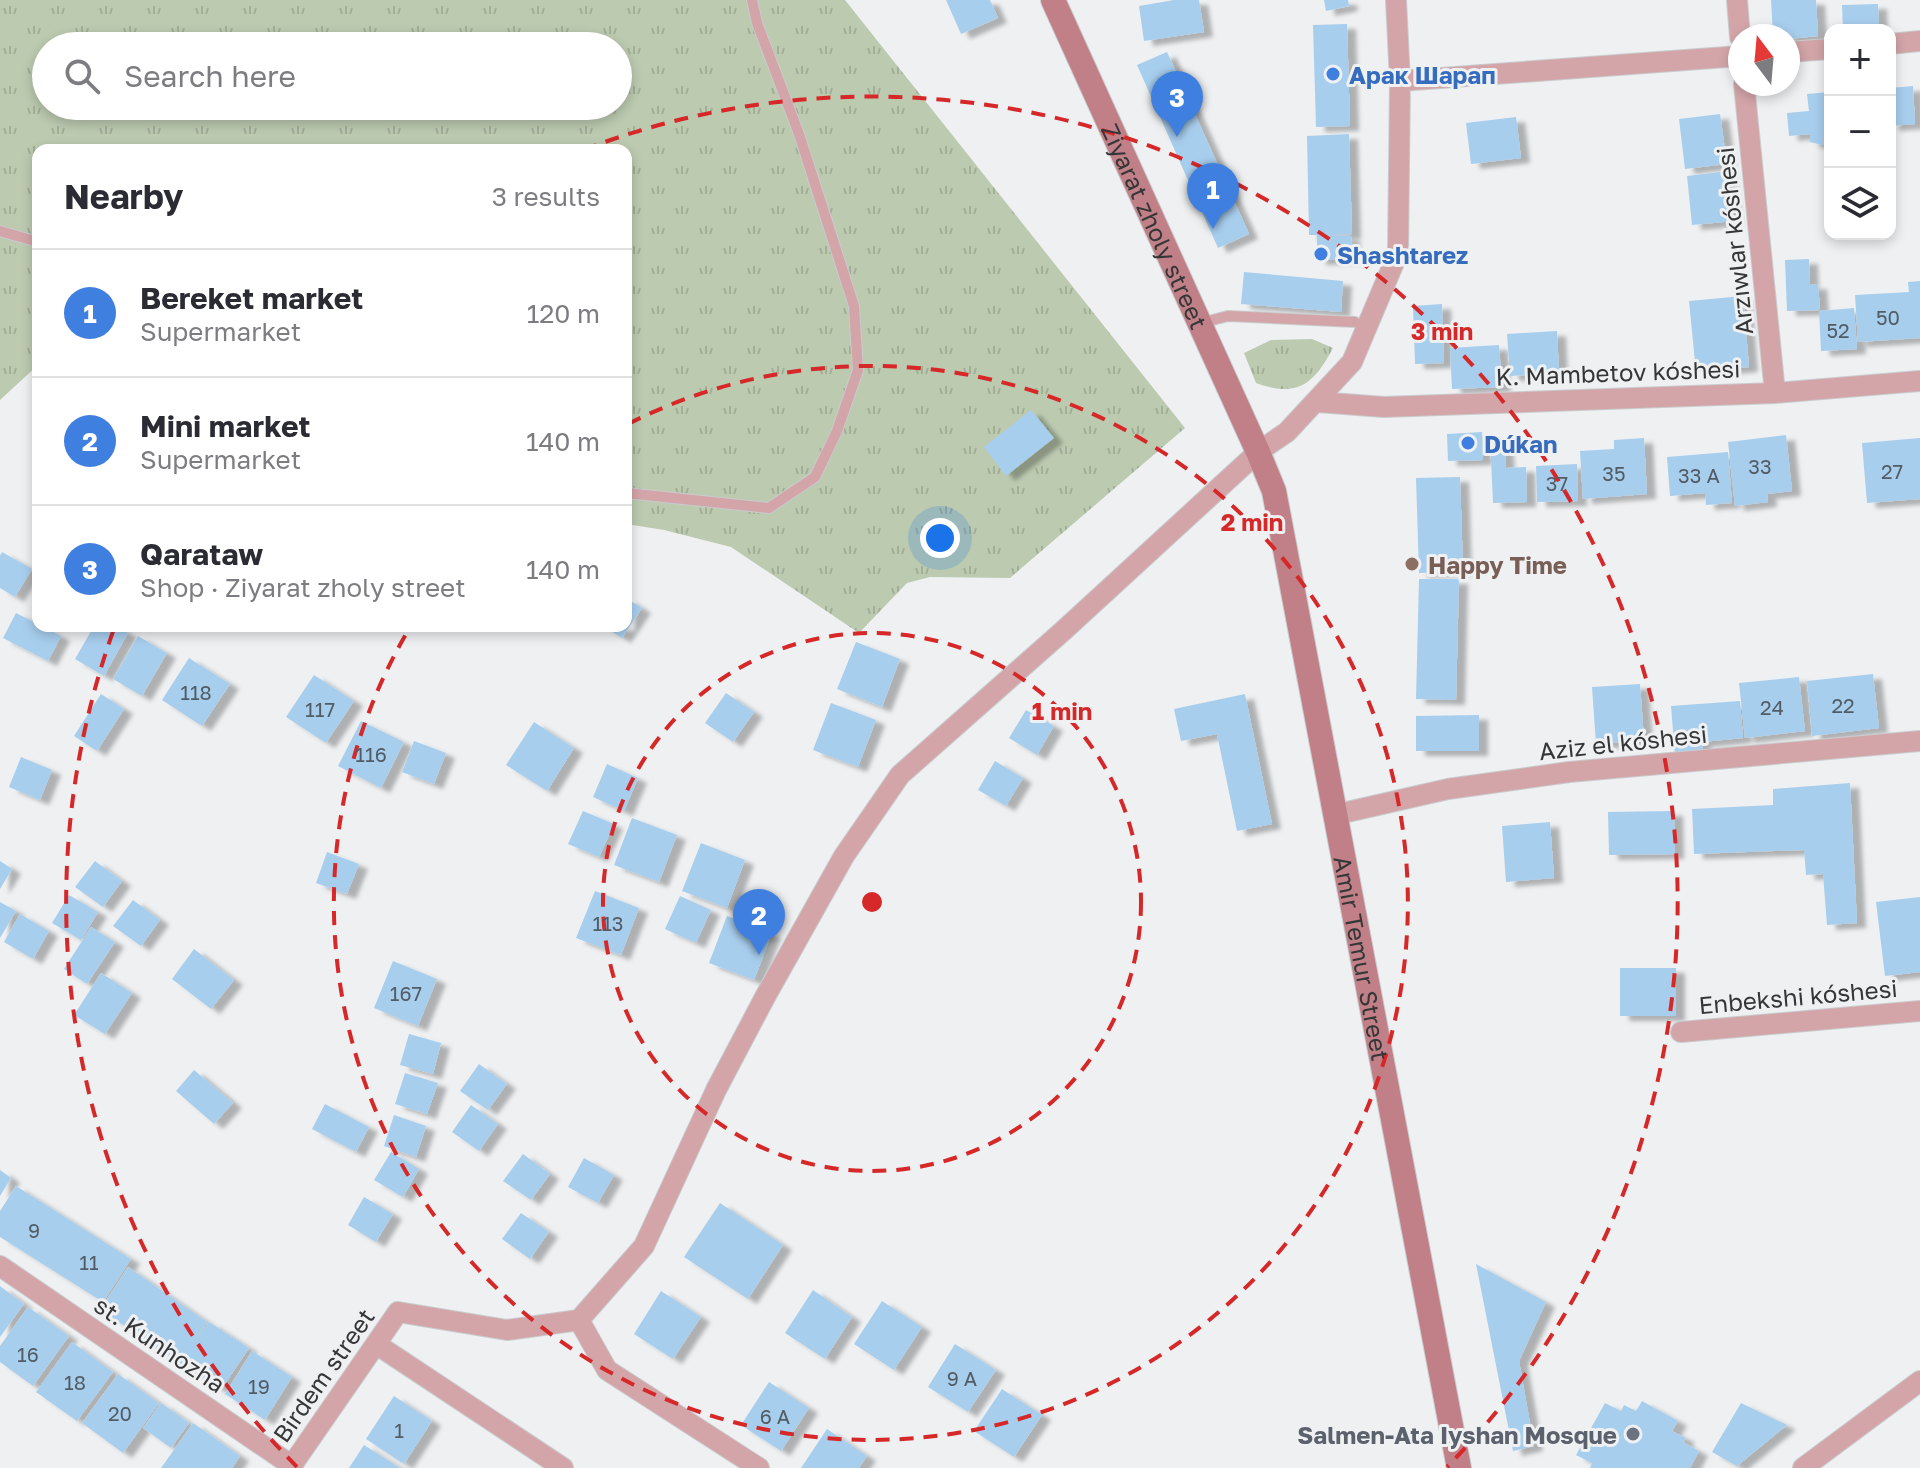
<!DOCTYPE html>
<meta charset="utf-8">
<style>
body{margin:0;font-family:"Golos Text",sans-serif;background:#f2f2f3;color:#2b2b33}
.controls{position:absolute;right:24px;top:24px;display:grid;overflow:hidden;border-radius:16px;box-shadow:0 4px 12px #0003}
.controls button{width:72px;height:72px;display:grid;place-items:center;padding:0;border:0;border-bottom:2px solid #e1e1e2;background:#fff;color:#2b2b33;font:40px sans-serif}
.compass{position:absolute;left:1728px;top:24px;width:72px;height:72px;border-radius:50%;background:#fff;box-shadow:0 4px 12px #0003;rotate:344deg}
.you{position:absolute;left:940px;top:538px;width:28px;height:28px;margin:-20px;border:6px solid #fff;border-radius:50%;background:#1a73e8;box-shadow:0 0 0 12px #1a73e833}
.badge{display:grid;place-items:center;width:52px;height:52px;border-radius:50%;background:#7d6134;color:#fff;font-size:26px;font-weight:700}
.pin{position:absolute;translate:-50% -66px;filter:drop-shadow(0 2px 4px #0008)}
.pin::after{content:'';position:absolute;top:42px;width:28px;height:24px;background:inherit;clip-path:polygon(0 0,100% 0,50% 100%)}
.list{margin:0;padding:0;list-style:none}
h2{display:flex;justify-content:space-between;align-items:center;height:104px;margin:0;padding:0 32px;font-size:34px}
h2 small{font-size:26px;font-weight:400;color:#7c7c81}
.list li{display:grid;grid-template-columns:52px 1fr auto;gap:24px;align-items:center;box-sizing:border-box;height:128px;padding:0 32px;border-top:2px solid #e1e1e2}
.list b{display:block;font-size:30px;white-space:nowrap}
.list p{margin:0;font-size:26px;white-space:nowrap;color:#7c7c81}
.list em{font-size:26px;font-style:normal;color:#7c7c81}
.icon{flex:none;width:44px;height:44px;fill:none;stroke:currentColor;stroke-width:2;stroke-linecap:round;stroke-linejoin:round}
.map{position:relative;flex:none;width:1920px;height:1468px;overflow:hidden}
.search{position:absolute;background:#fff;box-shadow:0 4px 12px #0003;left:32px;top:32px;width:600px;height:88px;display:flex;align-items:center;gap:20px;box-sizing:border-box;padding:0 28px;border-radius:44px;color:#7c7c81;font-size:30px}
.panel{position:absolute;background:#fff;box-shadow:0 4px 12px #0003;left:32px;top:144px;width:600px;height:488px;border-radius:16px}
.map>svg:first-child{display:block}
</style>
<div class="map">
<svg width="1920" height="1468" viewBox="0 0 1920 1468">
<defs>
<pattern id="grass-tufts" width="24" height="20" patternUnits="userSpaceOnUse" patternTransform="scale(2)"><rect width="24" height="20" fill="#bccab0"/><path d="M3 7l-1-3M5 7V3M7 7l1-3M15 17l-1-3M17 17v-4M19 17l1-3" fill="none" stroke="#a2ae98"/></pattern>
<filter id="shadow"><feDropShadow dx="9" dy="5" stdDeviation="2" flood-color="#0004"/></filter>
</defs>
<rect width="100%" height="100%" fill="#eef0f2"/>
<!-- grass -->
<path fill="url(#grass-tufts)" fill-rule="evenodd" d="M0,0H845L1185,428L1010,578L930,577L907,583L859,633L731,547L664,530L626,524V150H38V365L0,400ZM46,46H618V106H46Z
M1312,339L1333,348C1314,384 1298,398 1256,383L1244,353L1271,340Z"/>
<!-- building -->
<path fill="#a8ceee" filter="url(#shadow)" d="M946,0H990L998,18L961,34Z
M1174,0H1199L1204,32L1144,41L1139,6Z
M1324,0H1348L1349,6L1326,11Z
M1771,0H1816L1818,36L1788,39V36H1773Z
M1878,4L1879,30H1843L1842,5Z
M1347,24L1350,126L1316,127L1313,25Z
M1167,52L1249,234L1218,248L1137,65Z
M1913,86L1915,124L1890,126V88Z
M1830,92V142L1822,145L1810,142V134L1789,136L1787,113L1809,111L1807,94Z
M1720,114L1727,164L1685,169L1679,119Z
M1516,117L1521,158L1471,164L1466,123Z
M1349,134L1352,234L1323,235L1351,236L1352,259L1317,260V235H1309L1307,136Z
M1728,171L1734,221L1692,225L1687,176Z
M1809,259L1810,285L1818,284L1820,310L1787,311L1785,260Z
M1244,272L1343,281L1341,312L1241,304Z
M1920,281V338L1858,342L1855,295L1909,292L1908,282Z
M1743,296L1749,367L1696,372L1689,301Z
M1442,304L1444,363L1415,364L1413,306Z
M1854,308L1857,349L1821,351L1819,311Z
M1557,331L1559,373L1510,376L1507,334Z
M1499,345L1502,387L1452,389L1450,348Z
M1031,410L1054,438L1006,476L984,447Z
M1482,432L1483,460L1448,461L1447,434Z
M1786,435L1792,491L1767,494L1768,502L1735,506L1728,442Z
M1504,437L1506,468L1526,467L1527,502L1493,503L1490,438Z
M1644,438L1647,494L1583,499L1580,451L1614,449V440Z
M1920,438V499L1867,503L1862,443Z
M1728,452L1732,503L1706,505L1705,493L1670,496L1667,457Z
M1577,464L1578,501L1537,502L1536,466Z
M1460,477L1463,571L1419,573L1416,478Z
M2,552L32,569L15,597L0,588V556Z
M1419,579H1459L1456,700L1416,699Z
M626,598L642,608L622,638L603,626H626Z
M16,613L61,636L48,661L3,638Z
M94,626H116L128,633L104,676L75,659Z
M138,636L167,653L142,696L113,679Z
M856,642L900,659L882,707L837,689Z
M189,658L230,684L202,726L162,700Z
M1873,674L1879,728L1812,736L1807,681Z
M314,675L354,701L326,743L286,717Z
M1799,677L1805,731L1745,738L1739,683Z
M1640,684L1644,740L1596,744L1592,687Z
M726,693L754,712L733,742L705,723Z
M101,694L124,709L97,751L74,736Z
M1245,694L1272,824L1237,831L1217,734L1181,741L1174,709Z
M1740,701L1743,738L1702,742L1703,754L1675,756L1671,706Z
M831,703L876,720L858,767L813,750Z
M1026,710L1054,726L1037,755L1009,738Z
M1479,715V751H1416V716Z
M361,721L404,742L381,788L338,766Z
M534,722L574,748L547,791L506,765Z
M414,741L446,753L434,784L402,772Z
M21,757L52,770L40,800L9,787Z
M995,761L1023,778L1006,806L978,790Z
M607,764L638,778L624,811L593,797Z
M1850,783L1857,923L1827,925L1823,874L1806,875L1804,850L1694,854L1692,809L1773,805V789Z
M583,811L614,824L599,857L568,844Z
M1674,811L1675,854L1609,855L1608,812Z
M632,818L677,835L659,882L614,865Z
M1550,822L1554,878L1506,882L1502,826Z
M701,843L745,860L727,908L682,891Z
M327,852L359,864L347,894L316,883Z
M0,861L12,869L0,889Z
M95,861L122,881L103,907L75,887Z
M595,891L639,908L621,955L576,938Z
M69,895L98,912L81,940L52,923Z
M680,896L711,910L696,943L665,929Z
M1920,897V972L1885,976L1876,902Z
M133,900L160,920L141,946L113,926Z
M0,902L16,911L0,938Z
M20,914L49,931L33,959L4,942Z
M727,916L772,933L754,980L709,963Z
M91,927L115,942L87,984L64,969Z
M194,949L234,980L211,1009L172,979Z
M393,961L437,979L418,1026L374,1008Z
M1620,968H1676V1016H1620Z
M101,973L132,993L105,1034L74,1015Z
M409,1034L441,1043L433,1074L400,1065Z
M479,1064L507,1084L488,1110L460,1091Z
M194,1070L233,1103L214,1124L176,1091Z
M405,1073L438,1083L427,1114L395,1104Z
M325,1104L369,1127L356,1152L312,1129Z
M471,1105L498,1124L479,1151L452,1132Z
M394,1115L426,1126L416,1157L384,1146Z
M391,1152L419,1169L403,1197L374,1180Z
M523,1154L550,1174L531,1200L503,1181Z
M584,1158L614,1175L598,1203L568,1187Z
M0,1170L11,1178L0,1196Z
M16,1186L131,1259L103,1302L0,1237V1211Z
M364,1197L393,1214L376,1242L348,1225Z
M720,1203L783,1245L748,1299L684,1257Z
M521,1213L549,1232L530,1259L502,1239Z
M1476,1264L1546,1302L1519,1361L1534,1446L1513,1451Z
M128,1267L207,1322L193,1343L209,1322L249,1348L221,1390L139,1338L140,1336L100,1310Z
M0,1286L24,1304L0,1337Z
M813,1290L852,1317L825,1359L785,1333Z
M661,1291L701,1317L673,1359L634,1334Z
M882,1301L922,1327L894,1370L854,1344Z
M28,1307L69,1336L33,1386L0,1362V1346Z
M72,1342L113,1372L77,1421L36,1392Z
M955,1344L996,1370L968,1412L928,1387Z
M252,1351L292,1377L265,1420L225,1394Z
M118,1374L159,1403L123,1453L82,1423Z
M769,1382L809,1408L781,1451L741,1425Z
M1002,1389L1042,1415L1014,1457L974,1431Z
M394,1396L432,1421L404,1464L366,1439Z
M1642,1401L1678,1421L1672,1431L1686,1438L1683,1442L1699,1451L1690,1468H1590L1592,1463L1576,1455L1605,1403L1621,1411L1624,1405L1636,1411Z
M161,1403L189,1423L171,1448L143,1428Z
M1741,1403L1787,1425L1737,1466L1712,1452Z
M193,1423L240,1456L232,1468H161Z
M827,1429L867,1456L859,1468H801Z
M364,1445L400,1468H349Z"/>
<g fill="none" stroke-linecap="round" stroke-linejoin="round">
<!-- lane casing -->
<g stroke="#c9cbcd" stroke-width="12">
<path id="lane" d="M0,231L38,242
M1201,323L1228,316L1355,322
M626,493L769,508L815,477L837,431L858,370L854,306L799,134L757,23L752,0"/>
</g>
<!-- street casing -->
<g stroke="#c9cbcd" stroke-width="22">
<path id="street" d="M1737,0L1740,37
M1890,44L1920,41
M1788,52L1830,49
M1400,81L1740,56
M1744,84L1775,393
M1318,402L1384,407L1775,393L1920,381
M1334,815L1448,789L1569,772L1920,741
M1681,1032L1920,1011
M0,1266L291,1465
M579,1320L607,1370L759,1468
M376,1344L563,1468
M290,1468L398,1312L507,1330L579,1320L644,1246L716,1090L765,997L844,856L900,775L1063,631L1258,452L1287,432L1352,362L1398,253L1400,81L1396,0
M1803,1468L1920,1381"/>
</g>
<!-- secondary casing -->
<g stroke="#c9cbcd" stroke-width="26">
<g id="secondary">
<path id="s1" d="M1053,0L1258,452L1274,491L1459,1468"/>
</g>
</g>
<!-- lane -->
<use href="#lane" stroke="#d3a5a9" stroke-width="10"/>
<!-- street -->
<use href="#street" stroke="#d3a5a9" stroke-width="20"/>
<!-- secondary -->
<use href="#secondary" stroke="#c18087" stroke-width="24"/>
</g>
<!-- distance rings -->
<g fill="none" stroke="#d62828" stroke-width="4" stroke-dasharray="14 10">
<circle cx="872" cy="902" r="269"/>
<path d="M628 424A537 537 0 1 1 409 629"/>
<path d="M297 1467A806 806 0 0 1 115 626M583 150A806 806 0 0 1 1447 1467"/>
</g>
<!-- markers -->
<g fill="#3f7fe0" stroke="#eef0f2" stroke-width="3">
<circle cx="1333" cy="74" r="8"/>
<circle cx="1321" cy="254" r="8"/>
<circle cx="1468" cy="443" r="8"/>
</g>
<circle fill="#8d6e63" stroke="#eef0f2" stroke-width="3" cx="1412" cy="564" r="8"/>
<circle fill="#6b7280" stroke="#eef0f2" stroke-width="3" cx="1633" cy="1434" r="8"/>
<g text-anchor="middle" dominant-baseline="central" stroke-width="6" stroke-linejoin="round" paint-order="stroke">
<!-- number labels -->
<g font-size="20" fill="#525c65">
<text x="1888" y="317">50</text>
<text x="1838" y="330">52</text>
<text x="1760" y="466">33</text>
<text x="1892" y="471">27</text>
<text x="1614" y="473">35</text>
<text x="1699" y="475">33 А</text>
<text x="1557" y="483">37</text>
<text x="196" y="692">118</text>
<text x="1843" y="705">22</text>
<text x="1772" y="707">24</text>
<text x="320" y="709">117</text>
<text x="371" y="754">116</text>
<text x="608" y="923">113</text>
<text x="406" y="993">167</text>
<text x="34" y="1230">9</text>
<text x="89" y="1262">11</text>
<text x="28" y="1354">16</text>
<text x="962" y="1378">9 А</text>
<text x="75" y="1382">18</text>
<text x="259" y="1386">19</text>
<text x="120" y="1413">20</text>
<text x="775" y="1416">6 А</text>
<text x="399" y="1430">1</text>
</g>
<!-- shop labels -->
<g font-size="24" font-weight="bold" fill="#366cbe" stroke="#eef0f2" text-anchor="start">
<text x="1349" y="74">Арак Шарап</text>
<text x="1337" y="254">Shashtarez</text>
<text x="1484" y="443">Dúkan</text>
</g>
<!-- street labels -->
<g font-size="24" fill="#353637" stroke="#eef0f2">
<text stroke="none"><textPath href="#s1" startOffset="248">Ziyarat zholy street</textPath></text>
<text transform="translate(1734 241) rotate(-96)">Arzıwlar kóshesi</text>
<text transform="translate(1618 372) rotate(-2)">K. Mambetov kóshesi</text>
<text transform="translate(1623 742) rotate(-6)">Aziz el kóshesi</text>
<text stroke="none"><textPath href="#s1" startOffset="1014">Amir Temur Street</textPath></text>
<text transform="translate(1798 996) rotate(-5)">Enbekshi kóshesi</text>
<text transform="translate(160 1344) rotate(34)">st. Kunhozha</text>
<text transform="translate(323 1375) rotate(-55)">Birdem street</text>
</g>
<!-- education labels -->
<g font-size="24" font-weight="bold" fill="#785e54" stroke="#eef0f2" text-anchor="start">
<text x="1428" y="564">Happy Time</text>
</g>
<!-- worship labels -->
<g font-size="24" font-weight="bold" fill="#5b616d" stroke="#eef0f2" text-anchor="end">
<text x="1617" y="1434">Salmen-Ata Iyshan Mosque</text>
</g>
</g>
<circle cx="872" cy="902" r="12" fill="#d62828" stroke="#eef0f2" stroke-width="4"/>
<g font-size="24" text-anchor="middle" font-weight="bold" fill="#d62828" stroke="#eef0f2" stroke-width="6" stroke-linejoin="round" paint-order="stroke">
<text x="1442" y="340">3 min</text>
<text x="1252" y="531">2 min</text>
<text x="1062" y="720">1 min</text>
</g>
</svg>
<div class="controls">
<button>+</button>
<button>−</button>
<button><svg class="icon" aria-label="layers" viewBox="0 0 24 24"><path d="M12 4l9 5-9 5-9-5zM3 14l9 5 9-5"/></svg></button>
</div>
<svg class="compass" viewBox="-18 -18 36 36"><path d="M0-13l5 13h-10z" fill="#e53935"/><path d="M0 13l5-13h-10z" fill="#7c7c81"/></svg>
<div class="you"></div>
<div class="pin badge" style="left:1213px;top:229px;background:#3f7fe0">1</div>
<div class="pin badge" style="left:759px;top:955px;background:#3f7fe0">2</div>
<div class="pin badge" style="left:1177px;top:137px;background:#3f7fe0">3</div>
<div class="search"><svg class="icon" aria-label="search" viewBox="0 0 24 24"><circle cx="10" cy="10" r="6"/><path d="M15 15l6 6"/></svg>Search here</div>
<section class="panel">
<h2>Nearby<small>3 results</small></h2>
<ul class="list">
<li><span class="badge" style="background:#3f7fe0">1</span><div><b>Bereket market</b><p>Supermarket</p></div><em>120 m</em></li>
<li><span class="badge" style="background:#3f7fe0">2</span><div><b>Mini market</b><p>Supermarket</p></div><em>140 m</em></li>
<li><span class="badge" style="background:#3f7fe0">3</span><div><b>Qarataw</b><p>Shop · Ziyarat zholy street</p></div><em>140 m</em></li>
</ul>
</section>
</div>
